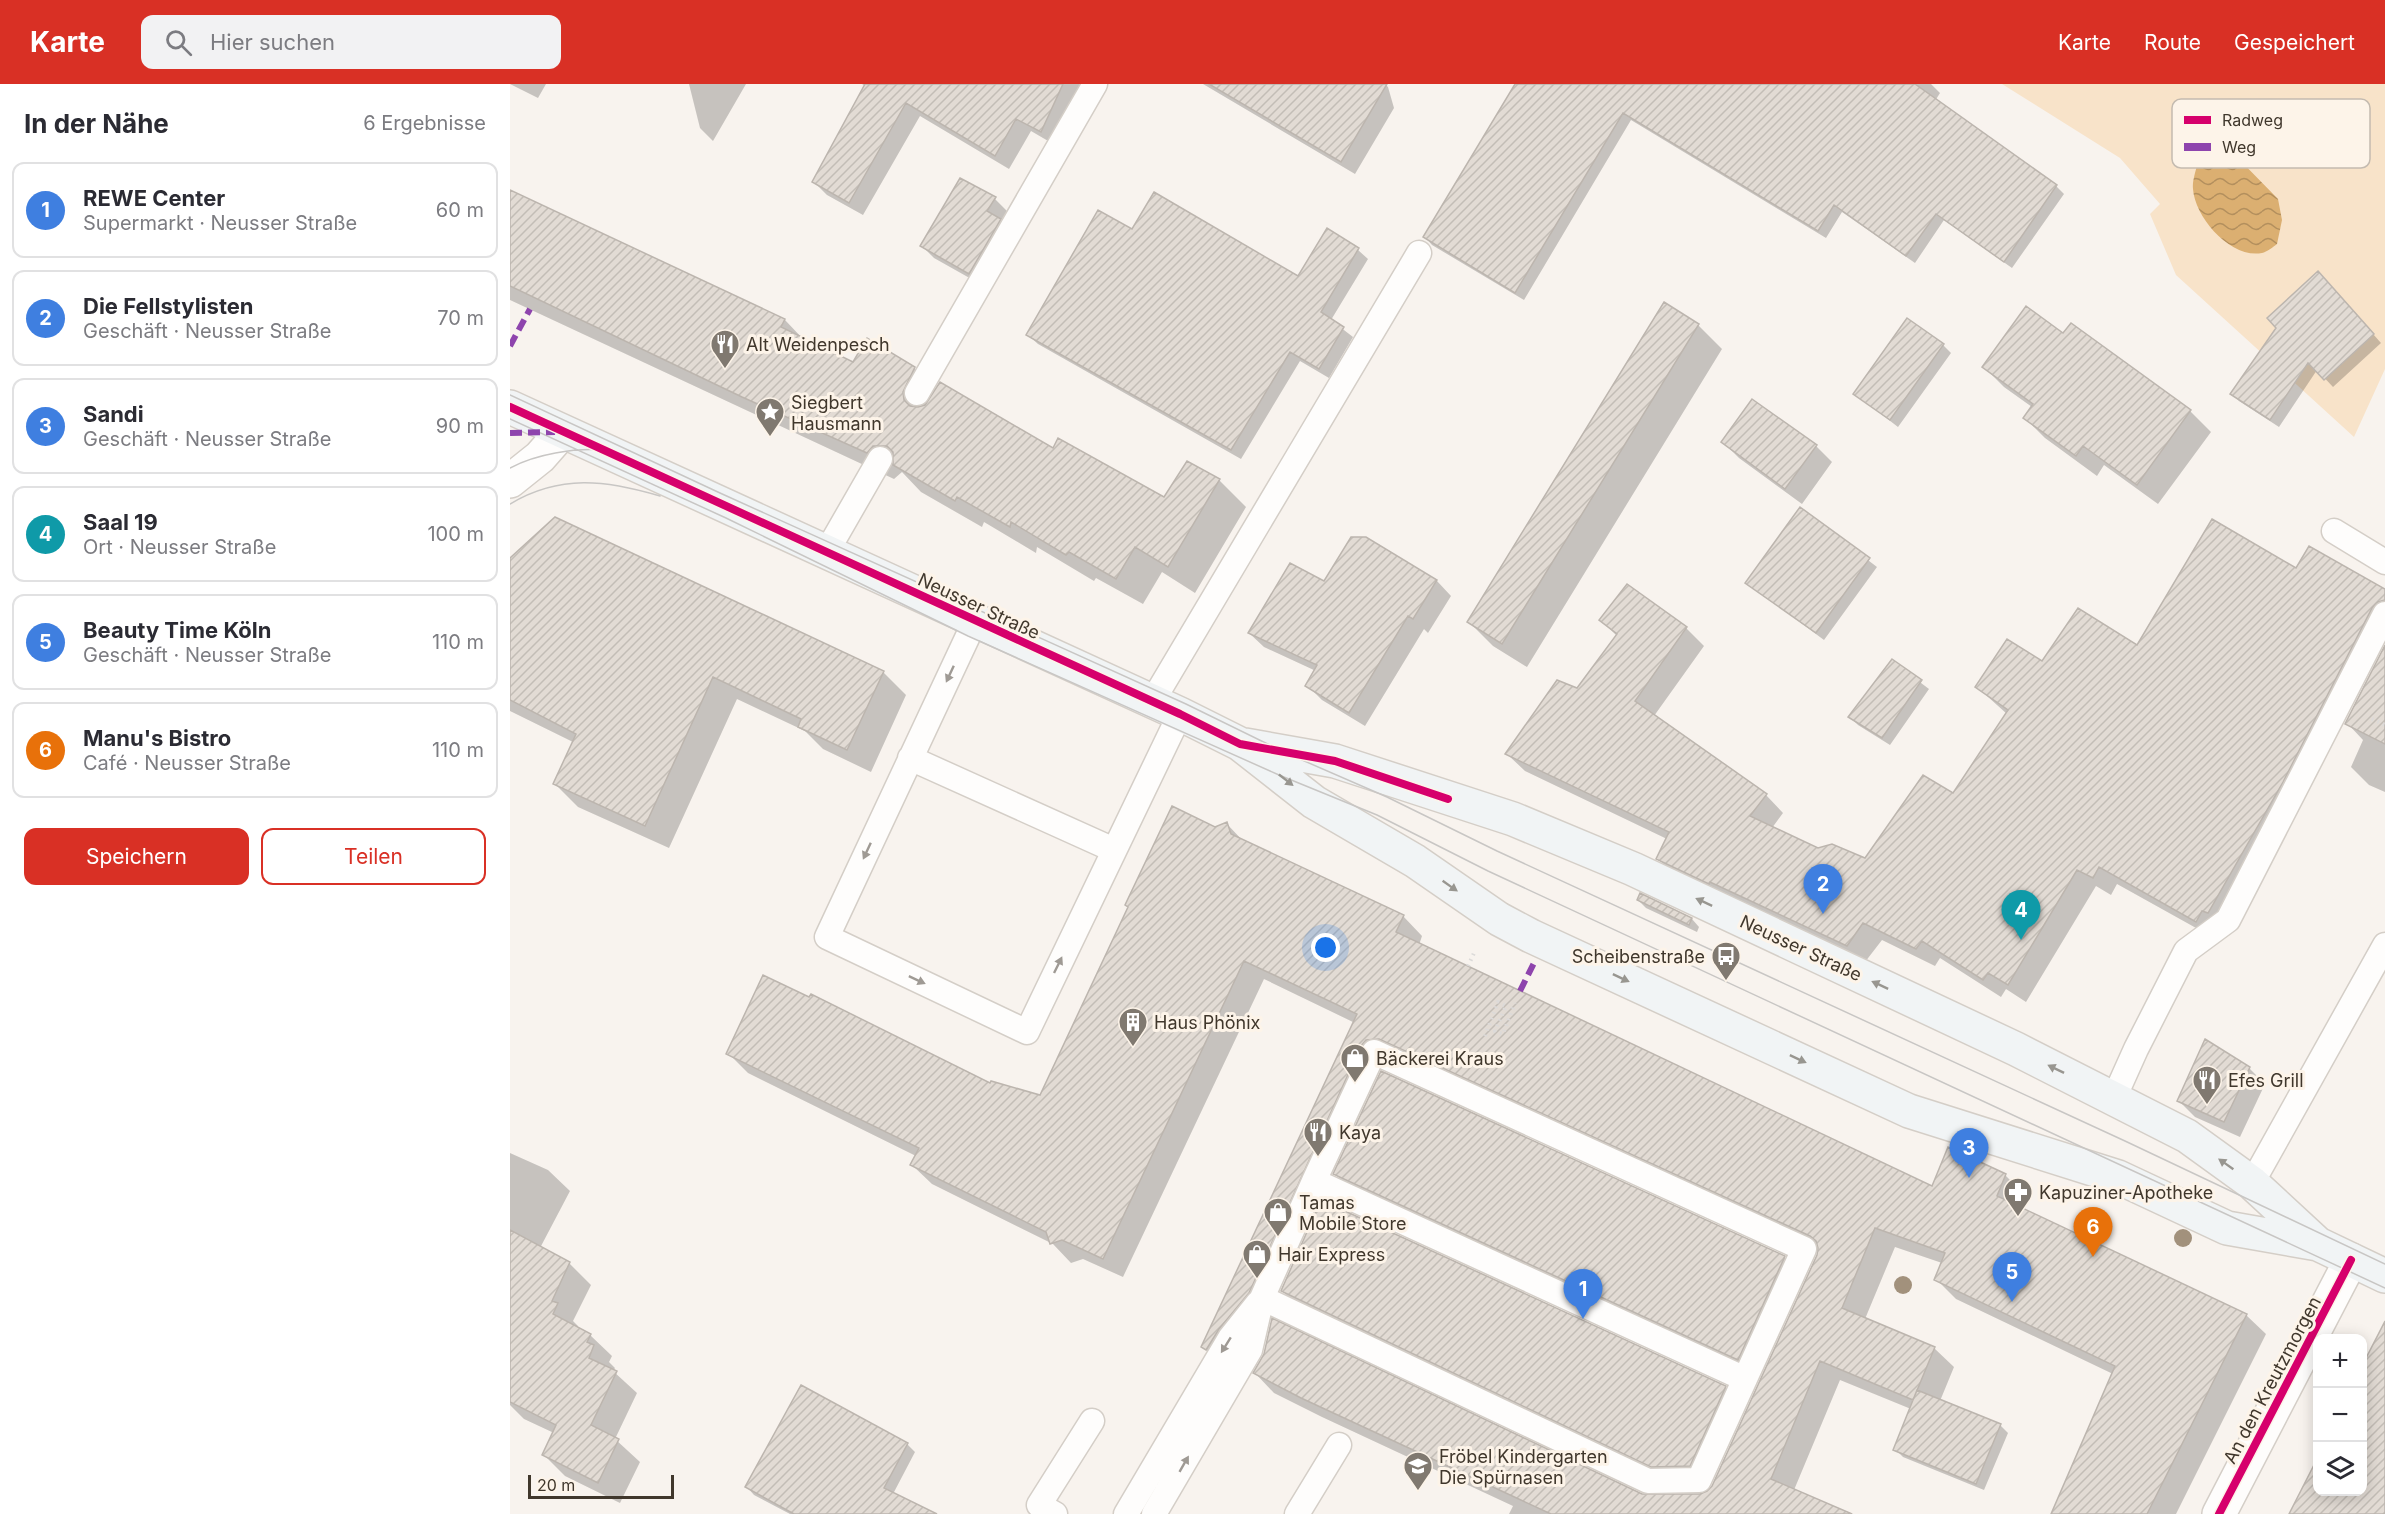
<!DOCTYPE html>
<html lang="de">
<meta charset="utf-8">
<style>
body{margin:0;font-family:Inter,sans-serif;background:#f2f2f3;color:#2b2b33}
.controls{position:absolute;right:18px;bottom:18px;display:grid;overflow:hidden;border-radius:12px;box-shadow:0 3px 15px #0003}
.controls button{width:54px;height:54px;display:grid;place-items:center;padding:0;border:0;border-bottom:2px solid #e1e1e2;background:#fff;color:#2b2b33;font:30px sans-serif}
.scale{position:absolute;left:18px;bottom:15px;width:146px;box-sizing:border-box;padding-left:6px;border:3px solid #40372c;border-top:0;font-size:16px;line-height:21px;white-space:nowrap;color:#40372c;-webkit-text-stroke:4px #fdf4e9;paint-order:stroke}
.you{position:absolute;left:816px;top:864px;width:21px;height:21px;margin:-15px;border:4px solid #fff;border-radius:50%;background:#1a73e8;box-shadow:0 0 0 9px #1a73e833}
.badge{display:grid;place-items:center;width:39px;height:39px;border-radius:50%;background:#d93025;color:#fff;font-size:20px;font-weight:700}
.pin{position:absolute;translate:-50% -50px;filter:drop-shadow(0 2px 3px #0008)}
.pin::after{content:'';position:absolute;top:32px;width:21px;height:18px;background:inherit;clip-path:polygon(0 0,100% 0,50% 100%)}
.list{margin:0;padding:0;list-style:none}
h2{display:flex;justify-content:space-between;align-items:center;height:78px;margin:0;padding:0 24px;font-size:26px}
h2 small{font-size:20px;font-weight:400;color:#7c7c81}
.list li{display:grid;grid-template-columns:39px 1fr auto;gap:18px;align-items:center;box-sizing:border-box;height:96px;margin:0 12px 12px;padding:0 12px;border:2px solid #e1e1e2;border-radius:12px}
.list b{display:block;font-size:22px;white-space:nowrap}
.list p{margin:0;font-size:20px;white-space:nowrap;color:#7c7c81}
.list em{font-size:20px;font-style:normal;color:#7c7c81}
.actions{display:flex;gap:12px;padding:18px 24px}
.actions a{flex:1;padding:14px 0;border:2px solid #d93025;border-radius:12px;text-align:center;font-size:21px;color:#d93025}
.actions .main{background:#d93025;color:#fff}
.icon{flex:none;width:33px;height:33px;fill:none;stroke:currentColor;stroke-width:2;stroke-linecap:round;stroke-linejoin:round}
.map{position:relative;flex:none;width:1875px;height:1430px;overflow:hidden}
header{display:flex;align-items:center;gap:36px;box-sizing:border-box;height:84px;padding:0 30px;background:#d93025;color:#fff}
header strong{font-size:28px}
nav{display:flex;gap:33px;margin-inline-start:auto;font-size:21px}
.search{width:420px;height:54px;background:#f2f2f3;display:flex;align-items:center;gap:15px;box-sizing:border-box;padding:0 21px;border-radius:12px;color:#7c7c81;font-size:22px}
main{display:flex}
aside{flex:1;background:#fff}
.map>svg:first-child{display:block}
</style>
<header>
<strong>Karte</strong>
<div class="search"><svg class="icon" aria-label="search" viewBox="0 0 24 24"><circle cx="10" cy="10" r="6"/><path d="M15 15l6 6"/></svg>Hier suchen</div>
<nav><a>Karte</a><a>Route</a><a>Gespeichert</a></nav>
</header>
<main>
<aside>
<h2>In der Nähe<small>6 Ergebnisse</small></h2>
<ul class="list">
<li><span class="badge" style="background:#3f7fe0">1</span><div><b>REWE Center</b><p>Supermarkt · Neusser Straße</p></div><em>60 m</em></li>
<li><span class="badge" style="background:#3f7fe0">2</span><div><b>Die Fellstylisten</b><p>Geschäft · Neusser Straße</p></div><em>70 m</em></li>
<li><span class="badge" style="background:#3f7fe0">3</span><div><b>Sandi</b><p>Geschäft · Neusser Straße</p></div><em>90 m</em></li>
<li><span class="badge" style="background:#0f9aa8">4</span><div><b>Saal 19</b><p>Ort · Neusser Straße</p></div><em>100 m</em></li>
<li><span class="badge" style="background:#3f7fe0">5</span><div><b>Beauty Time Köln</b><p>Geschäft · Neusser Straße</p></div><em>110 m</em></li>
<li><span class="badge" style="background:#e8710a">6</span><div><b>Manu's Bistro</b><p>Café · Neusser Straße</p></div><em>110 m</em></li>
</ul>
<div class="actions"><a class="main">Speichern</a><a>Teilen</a></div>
</aside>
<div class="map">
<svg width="1875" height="1430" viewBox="0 0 1875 1430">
<defs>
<pattern id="water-waves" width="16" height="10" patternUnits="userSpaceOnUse" patternTransform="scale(1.5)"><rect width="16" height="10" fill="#dbaf71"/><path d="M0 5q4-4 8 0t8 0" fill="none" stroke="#b38f5d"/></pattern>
<pattern id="building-hatch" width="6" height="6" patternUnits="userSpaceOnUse" patternTransform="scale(1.5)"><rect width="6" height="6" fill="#e2dbd4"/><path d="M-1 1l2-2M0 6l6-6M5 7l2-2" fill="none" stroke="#c3bdb6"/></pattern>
</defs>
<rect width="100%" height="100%" fill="#f8f3ee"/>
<!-- green -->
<path fill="#f8e3c9" d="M1492,0H1875V285L1844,353L1666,191L1640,130L1650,120L1610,74Z"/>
<!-- water -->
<path fill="url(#water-waves)" d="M1706,66L1721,67L1768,115L1772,136L1767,160C1763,163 1757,168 1752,169C1721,175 1685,134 1683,105C1682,97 1686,86 1688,78Z"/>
<!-- shadow -->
<path fill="#0003" d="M0,0H36L28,14Z
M179,0H236L203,57L190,44Z
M352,0H585L545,61L521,47L499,85L410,32L353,131L317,111L303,97L355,2Z
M693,0H875L878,3L884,24L845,90Z
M1006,0H1421L1430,9L1425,17L1546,102L1554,110L1502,184L1434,136L1405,179L1332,128L1316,154L1121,36L1014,216L922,161L915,153Z
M0,108L275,236L294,256L344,280L358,256L404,284L426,306L544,366L655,415L677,379L710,397L736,423L685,509L652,488L633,520L586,494L584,497L527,463L526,469L474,438L472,443L411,408L392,388L384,395L0,216Z
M485,115L497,127L491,137L502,149L472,201L424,174L412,162Z
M622,147L789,194L848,166L858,175L821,236L843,253L819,294L790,277L731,375L528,260L518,251Z
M1816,197L1871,259L1823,303L1807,286L1769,343L1729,317L1722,309Z
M1188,241L1212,265L1017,583L983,562L959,538Z
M1553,251L1680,327L1701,348L1648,420L1594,381L1587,392L1535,354L1515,334L1522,323L1494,303L1474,283Z
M1433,261L1441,269L1388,343L1345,310Z
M1213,358L1306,362L1322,378L1292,420L1229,374Z
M1291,425L1367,483L1314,556L1237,499Z
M856,454L927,497L941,512L918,549L914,545L855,642L812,616L797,601L806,587L754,563L739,549L814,499Z
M0,477L373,588L396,611L361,688L313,665L295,647L227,615L159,764L68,723L45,700L63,658L0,627Z
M1787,486L1875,507V550L1704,854L1607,800L1601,811L1586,802L1516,918L1496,905L1491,913L1430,874L1425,882L1372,856L1355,878L1166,793L1148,775L1157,755L1015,687L997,670L1067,606L1107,552L1091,536L1117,502L1176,544L1194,562L1144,632L1256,711L1273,729L1262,744L1308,765L1355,776L1443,711L1497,630L1467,603L1532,579L1628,563Z
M1875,562V708L1859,701L1841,683L1853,656L1837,639Z
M1382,577L1419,605L1380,661L1348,641L1340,633Z
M717,740L734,758L893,832L912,852L909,861L1423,1104L1495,1091L1515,1111L1509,1124L1736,1231L1756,1250L1666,1430H1543L1603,1290L1446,1215L1426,1195L1432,1179L1385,1163L1355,1235L1424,1264L1444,1283L1430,1317L1490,1341L1498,1349L1474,1406L1393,1373L1385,1365L1401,1325L1330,1296L1284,1406L1343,1430H999L1003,1422L812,1333L764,1309L745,1289L1132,1411L1190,1412L1198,1409L1203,1403L1309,1167L891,974L870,982L758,1228L712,1282L693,1263L845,939L754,895L613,1193L573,1175L561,1179L543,1160L422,1100L402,1081L406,1072L238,989L218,969L481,1001L531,1013L705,745Z
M1128,816L1182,835L1189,843L1187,848L1136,824Z
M1739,984L1755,1000L1730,1053L1685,1033L1669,1017Z
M0,1069L38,1086L60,1107L30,1164L59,1179L81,1201L63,1237L68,1242L67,1244L80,1251L102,1272L99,1278L105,1284L103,1287L127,1309L105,1355L130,1378L110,1419L55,1392L34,1371L44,1349L14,1335L0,1321Z
M825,1090L1274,1173L1290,1189L1244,1291L841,1106Z
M772,1207L1215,1303L1231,1319L1196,1398H1159L789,1223Z
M291,1303L398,1361L405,1368L383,1410L406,1430H280L244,1411L237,1403Z"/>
<!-- building -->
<path fill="url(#building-hatch)" stroke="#bcb5ae" stroke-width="1.5" d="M355,0H553L531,48L506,35L485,72L396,19L339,119L302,98Z
M699,0H877L831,78Z
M1005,0H1405L1547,101L1494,178L1426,130L1396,172L1324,121L1308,147L1113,29L1005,209L913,153Z
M450,94L486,113L477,127L491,135L459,190L410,162Z
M0,106L275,235L271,243L343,278L357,254L405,283L393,308L394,316L400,322L408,323L415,321L430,298L543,364L548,354L654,413L677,377L710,395L658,483L625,463L606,495L559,468L556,471L501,438L500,443L447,413L445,417L383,381V368L377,362H363L357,369L232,313L0,202Z
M644,108L788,192L817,144L849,164L811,228L834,243L809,285L780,268L721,366L516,251L588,126L622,145Z
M1808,187L1864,250L1814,296L1798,279L1760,336L1720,310L1766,244L1757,234Z
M1154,218L1189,240L992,560L957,538Z
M1516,222L1553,249L1561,239L1681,326L1627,401L1573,362L1566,372L1513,334L1523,320L1472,283Z
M1397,234L1434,260L1380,336L1343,310Z
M1242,315L1307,361L1275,405L1211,358Z
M1290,423L1360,474L1306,549L1235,499Z
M45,433L374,587L337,666L288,643L291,635L203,593L135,742L43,700L66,650L0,616V474Z
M1702,435L1786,484L1799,462L1875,505V516L1868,518L1862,524L1773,698L1698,829L1692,827L1686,838L1589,783L1583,794L1567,786L1498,901L1478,889L1473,896L1412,857L1406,865L1353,839L1337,862L1200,798L1199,800L1146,775L1159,748L995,670L1047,596L1067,604L1107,550L1089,536L1117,500L1177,543L1125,617L1257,710L1240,732L1308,764L1322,760L1355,774L1413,691L1443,709L1498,626L1465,603L1497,555L1532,577L1568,524L1627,561Z
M841,453H856L927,496L903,535L898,532L839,629L795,602L807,581L738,549L780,479L814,497Z
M1875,561V660L1835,640Z
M1382,575L1412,596L1372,654L1338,633Z
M662,722L705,743L717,738L721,750L894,831L886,848L1422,1102L1438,1063L1496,1090L1487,1112L1737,1230L1637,1430H1541L1605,1282L1424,1196L1435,1169L1365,1144L1332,1224L1425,1263L1403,1316L1310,1277L1261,1395L1342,1430H1041L791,1314L743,1289L754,1270L762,1234L1132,1410H1190L1197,1407L1202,1402L1307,1171L1308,1164L1306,1157L1300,1152L869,955L856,956L851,962L739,1209L709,1245L696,1266L691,1263L847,930L734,877L593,1175L552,1156L540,1160L536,1148L400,1081L409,1064L216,970L253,891L299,913L301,910L480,999L481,997L530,1011L618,823L615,821Z
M1130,809L1182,834L1179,841L1127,816Z
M1695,955L1740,983L1714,1038L1667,1017Z
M871,987L1275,1172L1228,1276L823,1090Z
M811,1116L1216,1302L1180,1382L1141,1383L771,1207Z
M0,1146L60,1178L42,1217L48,1219L43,1230L81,1250L77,1258L84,1261L79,1274L107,1287L81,1341L109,1355L88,1399L32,1371L46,1341L0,1318Z
M1875,1237V1430H1779L1808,1373V1407H1852V1282Z
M291,1301L398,1359L374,1404L427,1430H284L235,1403Z
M1407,1306L1491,1340L1466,1400L1383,1366Z"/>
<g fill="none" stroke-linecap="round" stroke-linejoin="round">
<!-- service casing -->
<g stroke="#d4cec7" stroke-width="27">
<path id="service" d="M407,309L585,0
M1824,447L1875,478
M316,469L370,375
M465,537L317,853L517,948L670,630
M642,618L909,169
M400,674L604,766
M1604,1014L1626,965L1676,867L1718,836L1875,530
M1742,1099L1875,861
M752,1214L1138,1397L1189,1396L1294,1165L864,968L804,1097L1235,1295
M545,1430L529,1421L582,1337
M616,1430L720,1254L748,1219
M644,1430L740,1266L752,1214L804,1097
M787,1430L829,1361"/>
</g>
<!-- minor casing -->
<g stroke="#d4cec7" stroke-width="36">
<path id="minor" d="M0,397L30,373L52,348
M1709,1430L1841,1176"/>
</g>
<!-- secondary casing -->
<g stroke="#d4cec7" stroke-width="36">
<path id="secondary" d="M0,323L670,630L730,660L804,718L905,777L989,835L1021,852L1399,1027L1608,1093L1717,1144L1808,1160L1875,1192
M735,661L825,677L1003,735L1123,785L1506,965L1677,1052L1742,1099L1808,1160"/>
</g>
<!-- path -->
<path stroke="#dcdad9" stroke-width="4" stroke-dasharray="1.5 4.5" stroke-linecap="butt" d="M1862,635L1875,641
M958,882L964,869
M975,952L988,918L996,922L985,947L993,950L1005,919"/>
<!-- service -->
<use href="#service" stroke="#fefdfc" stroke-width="24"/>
<!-- minor -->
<use href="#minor" stroke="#fefdfc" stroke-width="33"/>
<!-- secondary -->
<use href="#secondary" stroke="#f1f4f5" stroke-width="33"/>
<!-- tram -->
<path stroke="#c8c6c4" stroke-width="1.5" d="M0,311L210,409L676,620L776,669L877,713L987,767L1615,1057L1875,1180
M0,335L216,434L458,552L769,691L867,731L978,787L1875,1204
M0,384C26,370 64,364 93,366C102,367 111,372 120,374
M0,420C50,390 96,396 150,412"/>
<!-- quiet -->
<path stroke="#8e44ad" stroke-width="6" stroke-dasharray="12 6" stroke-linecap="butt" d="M0,262L20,225
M0,349L45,348
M1010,907L1024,879"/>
<!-- cycleway casing -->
<g stroke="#fdf4e9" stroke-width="11">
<path id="cycleway" d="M0,323L670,630L730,660L825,677L938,715
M1709,1430L1841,1176"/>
</g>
<!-- cycleway -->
<use href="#cycleway" stroke="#d6006c" stroke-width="8"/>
</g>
<!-- trees -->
<g fill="#a2917c">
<circle cx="1673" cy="1154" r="9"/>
<circle cx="1393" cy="1201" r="9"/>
</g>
<!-- one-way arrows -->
<defs><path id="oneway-solid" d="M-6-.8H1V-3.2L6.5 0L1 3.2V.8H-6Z" transform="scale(1.5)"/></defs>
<g fill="#9f9a94">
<use href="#oneway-solid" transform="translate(440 590) rotate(115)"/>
<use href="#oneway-solid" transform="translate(357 767) rotate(115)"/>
<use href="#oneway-solid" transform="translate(548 881) rotate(-64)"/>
<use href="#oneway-solid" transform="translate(407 896) rotate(25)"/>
<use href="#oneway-solid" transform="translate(716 1261) rotate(122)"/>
<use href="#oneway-solid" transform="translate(674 1380) rotate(-60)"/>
</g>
<g fill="#989690">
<use href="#oneway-solid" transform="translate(776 696) rotate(38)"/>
<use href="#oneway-solid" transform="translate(940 802) rotate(35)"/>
<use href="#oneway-solid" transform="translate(1194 818) rotate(-155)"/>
<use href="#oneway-solid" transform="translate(1111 894) rotate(25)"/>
<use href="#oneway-solid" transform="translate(1370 901) rotate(-155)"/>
<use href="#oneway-solid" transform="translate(1288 975) rotate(25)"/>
<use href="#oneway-solid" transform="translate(1546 985) rotate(-154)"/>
<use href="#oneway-solid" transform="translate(1716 1080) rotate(-145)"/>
</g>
<!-- icons -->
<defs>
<g id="restaurant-pin" transform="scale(1.5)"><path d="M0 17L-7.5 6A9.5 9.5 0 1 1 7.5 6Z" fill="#807970" stroke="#fdf4e9"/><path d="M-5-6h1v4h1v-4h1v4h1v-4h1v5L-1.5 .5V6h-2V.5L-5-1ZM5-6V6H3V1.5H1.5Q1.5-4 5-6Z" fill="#fff"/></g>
<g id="sight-pin" transform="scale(1.5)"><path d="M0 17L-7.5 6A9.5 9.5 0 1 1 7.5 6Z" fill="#807970" stroke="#fdf4e9"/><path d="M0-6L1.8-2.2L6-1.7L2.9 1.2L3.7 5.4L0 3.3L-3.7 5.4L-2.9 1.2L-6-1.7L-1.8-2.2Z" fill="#fff"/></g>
<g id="bus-pin" transform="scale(1.5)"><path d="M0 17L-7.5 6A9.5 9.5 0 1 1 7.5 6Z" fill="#807970" stroke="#fdf4e9"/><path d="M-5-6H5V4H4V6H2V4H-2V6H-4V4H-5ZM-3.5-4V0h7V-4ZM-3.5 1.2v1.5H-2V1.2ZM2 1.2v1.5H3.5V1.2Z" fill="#fff"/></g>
<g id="building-pin" transform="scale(1.5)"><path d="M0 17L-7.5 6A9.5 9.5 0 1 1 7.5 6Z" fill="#807970" stroke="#fdf4e9"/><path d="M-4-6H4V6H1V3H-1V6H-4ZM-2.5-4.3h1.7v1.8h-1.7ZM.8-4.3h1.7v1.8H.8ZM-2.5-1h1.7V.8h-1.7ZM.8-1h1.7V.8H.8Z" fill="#fff"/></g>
<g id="shop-pin" transform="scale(1.5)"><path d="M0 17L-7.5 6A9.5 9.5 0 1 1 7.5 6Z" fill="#807970" stroke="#fdf4e9"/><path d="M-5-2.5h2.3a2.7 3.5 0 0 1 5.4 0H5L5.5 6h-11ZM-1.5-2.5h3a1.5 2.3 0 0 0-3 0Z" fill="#fff"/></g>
<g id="pharmacy-pin" transform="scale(1.5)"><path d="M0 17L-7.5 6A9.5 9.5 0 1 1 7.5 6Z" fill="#807970" stroke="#fdf4e9"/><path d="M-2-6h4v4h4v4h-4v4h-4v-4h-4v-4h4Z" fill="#fff"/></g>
<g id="school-pin" transform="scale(1.5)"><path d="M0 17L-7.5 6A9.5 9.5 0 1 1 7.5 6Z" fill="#807970" stroke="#fdf4e9"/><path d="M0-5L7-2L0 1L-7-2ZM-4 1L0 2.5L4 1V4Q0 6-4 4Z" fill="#fff"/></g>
</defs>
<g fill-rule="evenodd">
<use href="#restaurant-pin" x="215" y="260"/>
<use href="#sight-pin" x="260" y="328"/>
<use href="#bus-pin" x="1216" y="872"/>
<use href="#building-pin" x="623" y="938"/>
<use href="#shop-pin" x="845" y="974"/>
<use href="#restaurant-pin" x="1697" y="996"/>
<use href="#restaurant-pin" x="808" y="1048"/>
<use href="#pharmacy-pin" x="1508" y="1108"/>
<use href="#shop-pin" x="768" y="1128"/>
<use href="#shop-pin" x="747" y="1170"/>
<use href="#school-pin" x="908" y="1382"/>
</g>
<g text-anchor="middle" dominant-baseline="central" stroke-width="6" stroke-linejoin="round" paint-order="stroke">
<!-- poi labels -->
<g font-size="18" fill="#40372c" stroke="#fdf4e9" text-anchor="start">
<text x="236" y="260">Alt Weidenpesch</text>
<text x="281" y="318">Siegbert<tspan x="281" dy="21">Hausmann</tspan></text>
<text x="1195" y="872" text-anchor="end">Scheibenstraße</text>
<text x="644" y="938">Haus Phönix</text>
<text x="866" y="974">Bäckerei Kraus</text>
<text x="1718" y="996">Efes Grill</text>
<text x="829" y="1048">Kaya</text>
<text x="1529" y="1108">Kapuziner-Apotheke</text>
<text x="789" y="1118">Tamas<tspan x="789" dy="21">Mobile Store</tspan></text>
<text x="768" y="1170">Hair Express</text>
<text x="929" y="1372">Fröbel Kindergarten<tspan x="929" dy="21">Die Spürnasen</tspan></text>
</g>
<!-- street labels -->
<g font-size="18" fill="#40372c" stroke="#fdf4e9">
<text transform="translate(469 522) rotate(25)">Neusser Straße</text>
<text transform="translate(1291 864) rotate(25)">Neusser Straße</text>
<text transform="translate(1762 1296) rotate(-62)">An den Kreutzmorgen</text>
</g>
</g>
<!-- legend -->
<rect x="1662" y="15" width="198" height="69" rx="9" fill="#fdf4e9" stroke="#c4bbb0" stroke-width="1.5"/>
<rect x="1674" y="32" width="27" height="8" fill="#d6006c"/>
<rect x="1674" y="59" width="27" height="8" fill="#8e44ad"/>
<g font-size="16" fill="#40372c">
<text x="1712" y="42">Radweg</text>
<text x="1712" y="69">Weg</text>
</g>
</svg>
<div class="controls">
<button>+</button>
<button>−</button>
<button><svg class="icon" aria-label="layers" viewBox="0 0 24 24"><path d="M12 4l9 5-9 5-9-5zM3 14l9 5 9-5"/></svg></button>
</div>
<div class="scale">20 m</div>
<div class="you"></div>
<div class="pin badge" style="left:1073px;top:1235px;background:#3f7fe0">1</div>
<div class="pin badge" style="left:1313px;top:830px;background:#3f7fe0">2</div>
<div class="pin badge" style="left:1459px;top:1094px;background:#3f7fe0">3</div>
<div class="pin badge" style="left:1511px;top:856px;background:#0f9aa8">4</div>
<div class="pin badge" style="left:1502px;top:1218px;background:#3f7fe0">5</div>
<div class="pin badge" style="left:1583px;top:1173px;background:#e8710a">6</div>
</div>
</main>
